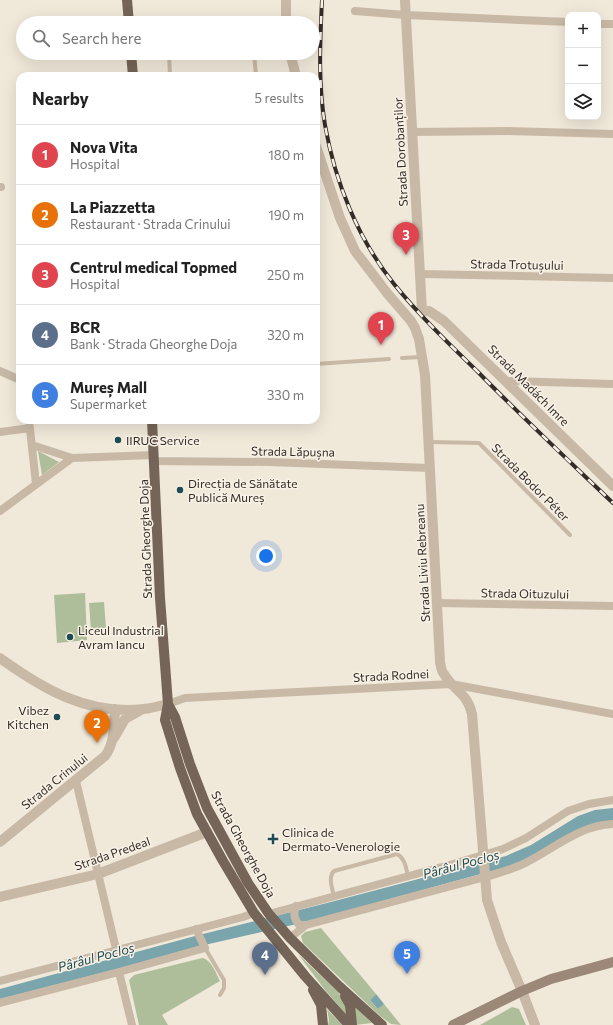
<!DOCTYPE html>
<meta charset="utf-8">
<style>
body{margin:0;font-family:Commissioner,sans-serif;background:#f6f6f6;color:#222}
.controls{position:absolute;right:12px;top:12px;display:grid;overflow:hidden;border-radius:8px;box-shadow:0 4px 16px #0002}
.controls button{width:36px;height:36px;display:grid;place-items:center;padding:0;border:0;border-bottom:1px solid #e0e0e0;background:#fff;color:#222;font:20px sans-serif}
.you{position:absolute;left:266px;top:556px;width:14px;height:14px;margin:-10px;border:3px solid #fff;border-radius:50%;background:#1a73e8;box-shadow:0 0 0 6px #1a73e833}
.badge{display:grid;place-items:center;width:26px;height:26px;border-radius:50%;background:#1e4b54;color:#fff;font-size:13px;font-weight:700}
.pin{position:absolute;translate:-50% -33px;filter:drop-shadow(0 1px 2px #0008)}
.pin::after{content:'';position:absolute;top:21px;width:14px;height:12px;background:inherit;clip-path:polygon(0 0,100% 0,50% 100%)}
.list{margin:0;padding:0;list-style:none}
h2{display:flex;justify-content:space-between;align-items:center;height:52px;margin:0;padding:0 16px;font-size:17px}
h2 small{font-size:13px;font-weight:400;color:#767676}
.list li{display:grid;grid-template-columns:26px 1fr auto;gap:12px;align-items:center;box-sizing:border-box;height:60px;padding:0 16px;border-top:1px solid #e0e0e0}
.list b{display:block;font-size:15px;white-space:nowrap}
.list p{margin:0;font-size:13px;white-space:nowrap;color:#767676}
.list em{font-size:13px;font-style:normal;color:#767676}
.icon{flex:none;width:22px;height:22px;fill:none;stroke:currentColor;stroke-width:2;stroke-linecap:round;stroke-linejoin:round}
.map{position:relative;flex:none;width:613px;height:1025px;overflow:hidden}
.search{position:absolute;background:#fff;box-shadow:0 4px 16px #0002;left:16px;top:16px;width:304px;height:44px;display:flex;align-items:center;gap:10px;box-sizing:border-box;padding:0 14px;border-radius:22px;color:#767676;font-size:15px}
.panel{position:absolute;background:#fff;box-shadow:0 4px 16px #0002;left:16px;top:72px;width:304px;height:352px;border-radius:12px}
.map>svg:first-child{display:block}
</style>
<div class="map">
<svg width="613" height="1025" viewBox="0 0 613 1025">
<rect width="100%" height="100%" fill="#f0e8d9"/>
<!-- green -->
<path fill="#afbe9a" d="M38,451L59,462L42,475Z
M85,593L87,640L57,643L54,595Z
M104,602L106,628L91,630L89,603Z
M321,928L376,994L370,1000L378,1009L384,1004L401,1025L391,1024L380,1016L303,943L301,936L305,932Z
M298,954L337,991L347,1004L349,1018L325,990Z
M202,958C211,959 216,973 220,981L162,1015L168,1025H139L129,980L134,975Z
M355,1007L372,1023L355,1025Z
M512,1007L519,1009L526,1025H480Z
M327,1009L342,1025H328L329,1020Z"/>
<!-- water -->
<path fill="#7aa5ac" d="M613,808V820L521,863L310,921L200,946L114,970L0,999V989L195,936L327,903L506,856L531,845L578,816L595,810Z
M376,994L384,1004L378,1009L370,1000Z"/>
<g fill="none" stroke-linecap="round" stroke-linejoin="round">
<!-- service -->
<path stroke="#c8b9a6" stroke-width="4" d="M169,53L170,76
M254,53L256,76
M402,358L421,357
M316,364L389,359
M429,442L479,443L570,535
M334,896C332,888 328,877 334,871L397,854C405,858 406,868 408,876
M205,948L224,980V988L220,995"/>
<!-- minor -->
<path stroke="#c8b9a6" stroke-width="8" d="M355,11L406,15L568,22
M598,24H613
M412,132L508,131L613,134
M0,187H1
M421,274L613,278
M0,371L20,380
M507,381L613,384
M29,420L36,484
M0,432L30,428
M32,445L72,458L154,455
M154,461L269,462L430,468
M0,511L72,458
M437,603L613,606
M168,704L185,698L451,684L613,714
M76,781L116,949
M296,906C293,914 294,918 299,925H306
M269,914L453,864L503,849L526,838L568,811L589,804L613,800
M290,938L306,925L489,876C502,872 517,868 529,861C556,847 581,825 613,824
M119,972L132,1025
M0,981L243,917L254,913
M0,1003L119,972L205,948L196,929"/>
<!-- tertiary -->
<path stroke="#c8b9a6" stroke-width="10" d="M405,0L422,311
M286,23V0
M290,53L296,76
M316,146L340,218L355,251L387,293L411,321L415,328L419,339L425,375L440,662C441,666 441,671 444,674C454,691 467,692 472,714L487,900L501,942L522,991L535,1025
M422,311H429L444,321L613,486
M0,658C43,689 89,716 144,709C152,708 160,706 168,704
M114,738L125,719L141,710
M0,842L105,756C115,743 114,725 115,709
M0,897L98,874L207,832"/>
<!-- secondary -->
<path stroke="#9b8878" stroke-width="10" d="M453,1025L522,991L551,979L613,962"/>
<!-- primary -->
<path stroke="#756558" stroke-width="10" d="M127,0L129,23
M131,53L133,76
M152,420L160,598L168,704L165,720L180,768L197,814L223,861L254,913L305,976L349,1025
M168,704L175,717L190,764L207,808L248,883L269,914L290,938L340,987L382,1025
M313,990L321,1005L323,1025
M345,996L350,1005L352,1025"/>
<!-- rail casing -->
<g stroke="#342c27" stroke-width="4">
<path id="rail" d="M322,0C320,42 318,84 325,125C335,182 358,239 394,284C419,315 448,343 477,371C521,416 567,459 613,503"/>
</g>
<!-- rail -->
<use href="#rail" stroke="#f8f1e5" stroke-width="2.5" stroke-dasharray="8" stroke-linecap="butt"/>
</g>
<!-- markers -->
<g fill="#1e4b54" stroke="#f8f1e5" stroke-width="1.5">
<circle cx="118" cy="440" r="4"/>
<circle cx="180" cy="490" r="4"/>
<circle cx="70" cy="637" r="4"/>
<circle cx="57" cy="717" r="4"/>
<path d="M271 833h4v4h4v4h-4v4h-4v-4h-4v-4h4z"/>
</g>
<g text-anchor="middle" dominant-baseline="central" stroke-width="3" stroke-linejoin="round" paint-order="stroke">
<!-- street labels -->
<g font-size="12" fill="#342c27" stroke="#f8f1e5">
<text transform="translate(400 152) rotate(-93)">Strada Dorobanților</text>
<text transform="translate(517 264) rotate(1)">Strada Trotușului</text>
<text transform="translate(529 385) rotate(45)">Strada Madách Imre</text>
<text transform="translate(293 451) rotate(1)">Strada Lăpușna</text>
<text transform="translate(531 482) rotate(45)">Strada Bodor Péter</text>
<text transform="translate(145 539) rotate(-92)">Strada Gheorghe Doja</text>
<text transform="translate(422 563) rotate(-93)">Strada Liviu Rebreanu</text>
<text transform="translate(525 593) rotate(1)">Strada Oituzului</text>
<text transform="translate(391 675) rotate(-3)">Strada Rodnei</text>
<text transform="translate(54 781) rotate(-39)">Strada Crinului</text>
<text transform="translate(244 844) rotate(61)">Strada Gheorghe Doja</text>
<text transform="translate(112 853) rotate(-19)">Strada Predeal</text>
</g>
<!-- poi labels -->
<g font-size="12" fill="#342c27" stroke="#f8f1e5" text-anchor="start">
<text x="126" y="440">IIRUC Service</text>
<text x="188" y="483">Direcția de Sănătate<tspan x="188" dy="14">Publică Mureș</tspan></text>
<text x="78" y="630">Liceul Industrial<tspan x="78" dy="14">Avram Iancu</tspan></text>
<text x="49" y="710" text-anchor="end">Vibez<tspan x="49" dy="14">Kitchen</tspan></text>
<text x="282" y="832">Clinica de<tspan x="282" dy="14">Dermato-Venerologie</tspan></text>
</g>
<!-- water labels -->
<g font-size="13" font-style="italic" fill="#1e4b54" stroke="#f8f1e5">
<text transform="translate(461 864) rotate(-15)">Pârâul Pocloș</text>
<text transform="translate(96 957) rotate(-15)">Pârâul Pocloș</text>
</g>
</g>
</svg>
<div class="controls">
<button>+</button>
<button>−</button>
<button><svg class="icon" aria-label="layers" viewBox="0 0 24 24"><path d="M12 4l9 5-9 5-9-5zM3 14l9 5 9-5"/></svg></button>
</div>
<div class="you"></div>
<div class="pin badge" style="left:381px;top:345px;background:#e0444e">1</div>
<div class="pin badge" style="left:97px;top:743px;background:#e8710a">2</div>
<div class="pin badge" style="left:406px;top:255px;background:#e0444e">3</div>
<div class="pin badge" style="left:265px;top:975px;background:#5c6f8a">4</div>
<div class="pin badge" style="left:407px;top:974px;background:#3f7fe0">5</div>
<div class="search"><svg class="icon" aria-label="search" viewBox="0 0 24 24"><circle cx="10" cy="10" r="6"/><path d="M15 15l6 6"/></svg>Search here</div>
<section class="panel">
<h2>Nearby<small>5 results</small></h2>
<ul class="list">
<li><span class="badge" style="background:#e0444e">1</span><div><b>Nova Vita</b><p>Hospital</p></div><em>180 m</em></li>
<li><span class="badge" style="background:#e8710a">2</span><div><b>La Piazzetta</b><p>Restaurant · Strada Crinului</p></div><em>190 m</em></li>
<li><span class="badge" style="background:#e0444e">3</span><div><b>Centrul medical Topmed</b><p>Hospital</p></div><em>250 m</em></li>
<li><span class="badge" style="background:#5c6f8a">4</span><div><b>BCR</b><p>Bank · Strada Gheorghe Doja</p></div><em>320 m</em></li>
<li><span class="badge" style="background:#3f7fe0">5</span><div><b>Mureș Mall</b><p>Supermarket</p></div><em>330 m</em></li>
</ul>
</section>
</div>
